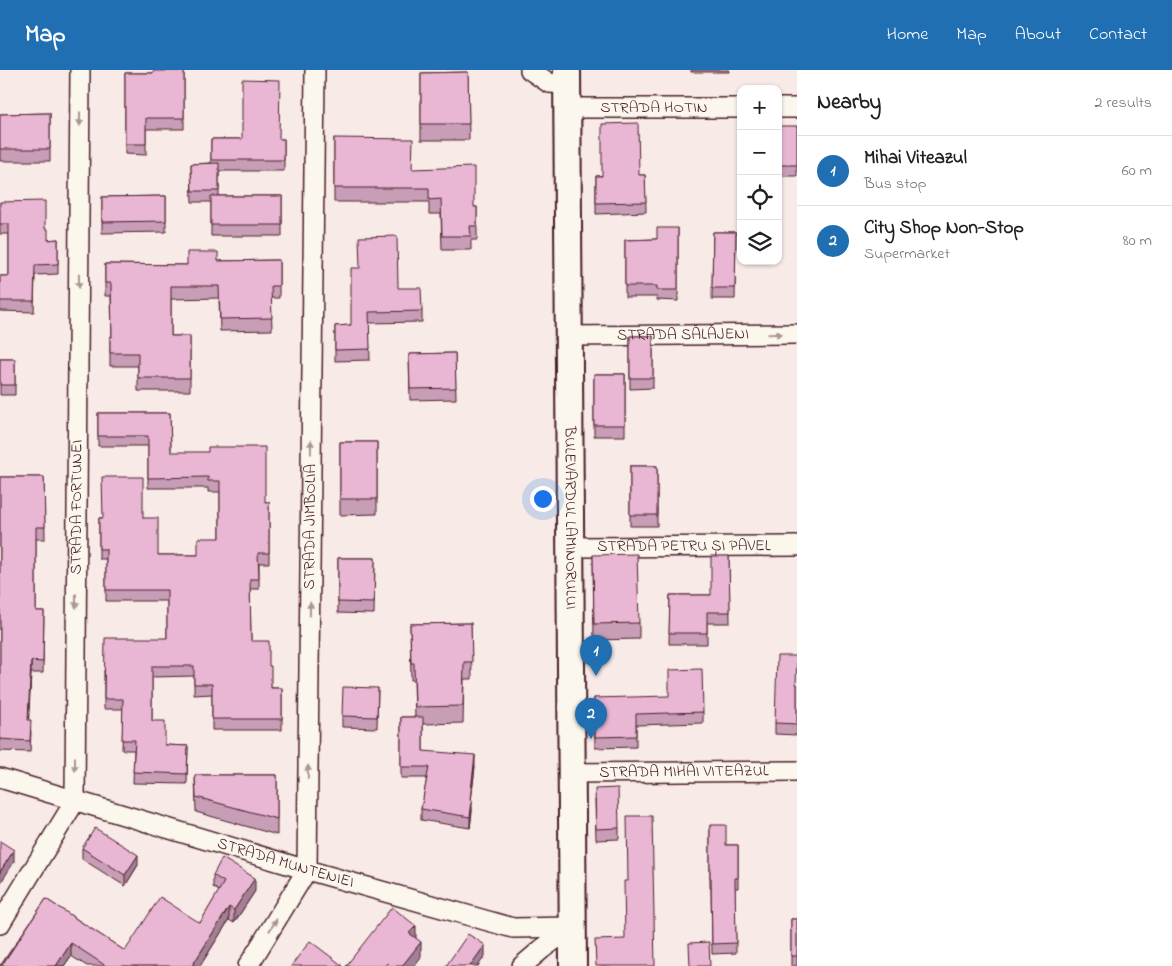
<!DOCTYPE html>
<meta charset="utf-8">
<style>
body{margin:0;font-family:"Indie Flower",sans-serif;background:#f6f6f6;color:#202124}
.controls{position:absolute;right:15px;top:15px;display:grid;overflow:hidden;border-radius:10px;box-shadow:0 1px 4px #0004}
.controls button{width:45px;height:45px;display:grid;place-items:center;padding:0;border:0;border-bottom:1px solid #e0e0e0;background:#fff;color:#202124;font:25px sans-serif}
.you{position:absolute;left:542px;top:428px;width:18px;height:18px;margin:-12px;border:4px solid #fff;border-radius:50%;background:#1a73e8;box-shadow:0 0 0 8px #1a73e833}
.badge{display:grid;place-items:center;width:32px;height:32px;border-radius:50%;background:#1f6fb2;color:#fff;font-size:16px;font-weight:700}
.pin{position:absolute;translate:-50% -41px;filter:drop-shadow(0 1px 2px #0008)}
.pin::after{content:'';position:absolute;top:26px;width:18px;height:15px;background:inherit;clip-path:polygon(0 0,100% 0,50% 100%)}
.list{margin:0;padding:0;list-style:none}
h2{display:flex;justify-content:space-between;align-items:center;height:65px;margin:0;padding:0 20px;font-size:21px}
h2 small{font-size:16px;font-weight:400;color:#757577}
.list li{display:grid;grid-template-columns:32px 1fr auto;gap:15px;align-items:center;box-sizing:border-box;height:70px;padding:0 20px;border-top:1px solid #e0e0e0}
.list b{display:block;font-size:19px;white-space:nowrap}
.list p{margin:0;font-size:16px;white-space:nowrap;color:#757577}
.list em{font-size:16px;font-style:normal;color:#757577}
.icon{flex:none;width:28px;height:28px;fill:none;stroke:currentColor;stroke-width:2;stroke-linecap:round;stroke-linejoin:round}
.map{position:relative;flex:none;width:797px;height:896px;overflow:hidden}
header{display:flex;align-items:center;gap:30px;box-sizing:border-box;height:70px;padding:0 25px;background:#1f6fb2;color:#fff}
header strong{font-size:24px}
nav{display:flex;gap:28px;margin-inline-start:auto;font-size:18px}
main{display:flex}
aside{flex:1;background:#fff}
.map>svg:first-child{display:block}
</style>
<header>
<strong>Map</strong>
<nav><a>Home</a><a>Map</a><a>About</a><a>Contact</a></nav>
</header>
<main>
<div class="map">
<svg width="797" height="896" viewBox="0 0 797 896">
<rect width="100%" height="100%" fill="#f7eae7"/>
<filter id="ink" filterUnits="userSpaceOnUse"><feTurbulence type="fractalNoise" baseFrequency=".02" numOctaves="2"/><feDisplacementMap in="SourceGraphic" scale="10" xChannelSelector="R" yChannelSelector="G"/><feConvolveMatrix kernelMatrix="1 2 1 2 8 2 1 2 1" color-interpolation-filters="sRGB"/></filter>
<g filter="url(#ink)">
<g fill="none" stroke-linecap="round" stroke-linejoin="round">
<!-- street casing -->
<g stroke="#4a1f2b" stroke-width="22">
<g id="street">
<path d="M530,0L549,13L567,14"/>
<path id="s1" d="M568,38H741"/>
<path d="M778,38H797"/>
<path id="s2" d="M569,266L797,264"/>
<path id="s3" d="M570,477L797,476"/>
<path id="s4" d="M572,703L797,701"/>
<path id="s5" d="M0,708L307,800L513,858L572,857"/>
<path id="s6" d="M0,854L75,731L80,0"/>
<path id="s7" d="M248,896L307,800L315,0"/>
<path d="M522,896L542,879L572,857"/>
</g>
</g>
<!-- secondary casing -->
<g stroke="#4a1f2b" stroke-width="30">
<g id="secondary">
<path id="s8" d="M567,0L573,896"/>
</g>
</g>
<!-- street -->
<use href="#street" stroke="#fbf7ec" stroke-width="19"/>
<!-- secondary -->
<use href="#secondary" stroke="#fbf7ec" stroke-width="26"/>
</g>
<!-- wall -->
<path fill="#c89db6" stroke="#4a1f2b" d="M691,0H729V2H691Z
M184,1V59H146V85L125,84V3H153Z
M468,2L469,70H421V3Z
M50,43V91H0V44Z
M797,56V106H779L778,88Z
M334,68L412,99L474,137H477V170H471V180H442L441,144H429V132H334Z
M211,69H284V101H219V126H282V166H211V132H192L191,94L211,93Z
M645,105L646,142L596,144V106Z
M166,126V162L102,163V127Z
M0,132L45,159L48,170L58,169V204L35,205L34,242L0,241V206H9V164H0Z
M678,158V231L657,230V227H625V170L657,169Z
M713,162H736L735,229H712Z
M279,190V228H271L272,260L220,261L219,228L171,229V266H190V321H138V296H110V267H112L111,226H105V194L187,195L218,191Z
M398,218L422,241V252L369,253L370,290L335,291V256L351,255Z
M630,266H653V318L630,319Z
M455,283L456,329L410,330L409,284Z
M0,289H15V325H0Z
M594,304H625V366H594Z
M98,343H170L171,382L265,432H269V493H259V519H250L251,571L269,596L271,618H282V660H212V624L194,625V606L152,607V651L165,675L188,676L187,714L133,713L134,680H122L123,639H104V600L167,568V531H106V489H99V448H143L158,485H198L220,468V422H208V418H148V376H98Z
M340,372H377V444L340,445Z
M630,396H657V456H630Z
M0,407H44L45,469H36V541H44L43,603H31L28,650L31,662L30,682L0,681Z
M593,485L639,553V569L594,570Z
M729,486L730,553H707V574H669L670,525H711Z
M338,488H375L374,544L338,543Z
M471,553L472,609H464L463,653L423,654V681L475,696L471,730L472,741L470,758L421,750V739L427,708H401V647H415L414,610H411L410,554Z
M796,614H797V665L775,664V653Z
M378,618L377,658L342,657V646Z
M594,628L703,642V653L636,655V677L595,678Z
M195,705H277V765L196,742Z
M595,730L619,758V769L596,770Z
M710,755L726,775H738V818H735L736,883L712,884L711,818H710Z
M82,778L138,795L125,816L82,789Z
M213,805L255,821L234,853L229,850L200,896H87L71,886L64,896H0L46,829L125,881L200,853L219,821L213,817Z
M791,849H797V896H791Z"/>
<!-- shaded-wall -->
<path fill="#a38094" stroke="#4a1f2b" d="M31,591V603L28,662V650Z
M475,685V696L470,741V730Z
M472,731V741L470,758V747Z
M14,780V792L0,814V802Z
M138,785V795L125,816V805Z
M255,808V821L234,853V840Z
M229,837V850L200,896H192Z
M416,856V871L409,863Z
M421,872V887L414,896H402Z
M71,873V886L64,896H56Z
M485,875V886L478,896H470Z"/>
<!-- building -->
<path fill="#e9b7d4" stroke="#4a1f2b" d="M153,1H184V48H146V74H125V3H153Z
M468,2L469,54H421V3Z
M242,9L280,10L279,69H284V90H211V69H242Z
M50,43V79H0V44Z
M638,53L639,105H645L646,132L596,133V106H602V54Z
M778,56H797V95H779Z
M334,68L413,69L412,99L474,97V137H477V156H470L471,166H442L441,129L429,130V118H334Z
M219,93V121H192L191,94Z
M166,126V151L102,152V127Z
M211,126H282V155H211Z
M45,131V159H48V170L58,169V194L35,195L34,231H0V206H9V154H0V132Z
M657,158H678V220H657V216H625V170L657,169Z
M713,162H736L735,218H712Z
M397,166L398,218H421L422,241L369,242L370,279L335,280V256L351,255V198H360L359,167Z
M187,182H218V191L279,190V216H271L272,248L220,249L219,216H171V266H190V308H138V283H110V267H112L111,213H105V194L187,195Z
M630,266H653V308H630Z
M455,283L456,318L410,319L409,284Z
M0,289H15V315H0Z
M594,304H625V355H594Z
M98,343H170L171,382H208V377H265V432H269V483H258L259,509H250L251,571H269V596H271V618H282V649H212V614H194V596H152V651H165V675L188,676L187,704L133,702L135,670H122L123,629H104L105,568H167V520H106V479H99V448H103L102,407H143V448H158V485H198V468H220V411H208V407L148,408V366H98Z
M340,372H377V429H340Z
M630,396H657V445H630Z
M0,407H44L45,457H36V541H44L43,592L31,591L28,650H31L30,671L0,669Z
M637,484L639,553L594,554L593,485Z
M711,486H729L730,542H707V563H669L670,525H711Z
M338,488H375L374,533L338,532Z
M471,553L472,592H464L463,636L415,637L414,593H411L410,554Z
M777,586H797L796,614H797V654L775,653Z
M702,599L703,642L636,644V666L595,667L594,628L669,626V600Z
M343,617L378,618L377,647L342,646Z
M401,647H423V681L475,685L470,730L472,731L470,747L421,739L429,697H401Z
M195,705H277V749L196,727Z
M618,718L619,758L596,759L595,719Z
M627,746H652L655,896H596L595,870L625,869L624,811H628Z
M710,755H726V775H738V808H735L736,873L712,874L711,808H710Z
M95,758L138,785L125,805L82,778Z
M0,771L14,780L0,802Z
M222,788L255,808L234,840L229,837L192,896H106L71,873L56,896H0V894L2,895L46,829L125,881L160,827L200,853L224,812L213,805Z
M392,837L416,856L409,863L421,872L402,896H390L387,893L385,896H346Z
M791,849H797V886H791Z
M468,864L485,875L470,896H446Z
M310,871L343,896H291Z
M709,872L710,896H690L689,873Z"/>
<!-- one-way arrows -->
<defs><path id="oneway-solid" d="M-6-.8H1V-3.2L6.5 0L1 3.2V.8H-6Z" transform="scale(1.25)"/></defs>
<g fill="#ab9695">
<use href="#oneway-solid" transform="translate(80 49) rotate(90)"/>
<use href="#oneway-solid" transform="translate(79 211) rotate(90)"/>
<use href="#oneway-solid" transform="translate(775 264) rotate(-1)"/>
<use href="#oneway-solid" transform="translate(311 377) rotate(-89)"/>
<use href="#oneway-solid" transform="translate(76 531) rotate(90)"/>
<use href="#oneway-solid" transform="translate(310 539) rotate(-89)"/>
<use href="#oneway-solid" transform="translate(75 694) rotate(90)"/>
<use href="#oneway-solid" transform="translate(308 702) rotate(-89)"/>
<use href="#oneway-solid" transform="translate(273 855) rotate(-58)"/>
</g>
</g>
<g text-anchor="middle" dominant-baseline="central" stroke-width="4" stroke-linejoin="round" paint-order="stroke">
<!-- street labels -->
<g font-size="16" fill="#4a1f2b" stroke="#fbf7ec">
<text stroke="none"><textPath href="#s1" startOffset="86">STRADA HOTIN</textPath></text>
<text stroke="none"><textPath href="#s2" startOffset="114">STRADA SĂLĂJENI</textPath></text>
<text stroke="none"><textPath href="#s6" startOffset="438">STRADA FORTUNEI</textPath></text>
<text stroke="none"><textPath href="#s8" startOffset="448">BULEVARDUL LAMINORULUI</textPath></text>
<text stroke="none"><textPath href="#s7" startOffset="456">STRADA JIMBOLIA</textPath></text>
<text stroke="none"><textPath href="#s3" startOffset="114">STRADA PETRU ȘI PAVEL</textPath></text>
<text stroke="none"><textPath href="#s4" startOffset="112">STRADA MIHAI VITEAZUL</textPath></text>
<text stroke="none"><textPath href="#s5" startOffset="298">STRADA MUNTENIEI</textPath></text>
</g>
</g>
</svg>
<div class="controls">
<button>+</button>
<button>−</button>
<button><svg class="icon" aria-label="locate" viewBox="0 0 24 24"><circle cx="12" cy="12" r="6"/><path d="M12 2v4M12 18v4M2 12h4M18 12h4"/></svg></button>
<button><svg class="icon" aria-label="layers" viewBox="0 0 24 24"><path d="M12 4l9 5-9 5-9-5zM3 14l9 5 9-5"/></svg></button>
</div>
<div class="you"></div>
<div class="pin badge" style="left:596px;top:606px">1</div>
<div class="pin badge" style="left:591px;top:669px">2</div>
</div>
<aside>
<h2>Nearby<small>2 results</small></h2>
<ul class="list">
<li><span class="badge">1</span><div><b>Mihai Viteazul</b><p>Bus stop</p></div><em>60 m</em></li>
<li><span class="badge">2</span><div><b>City Shop Non-Stop</b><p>Supermarket</p></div><em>80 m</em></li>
</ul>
</aside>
</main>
